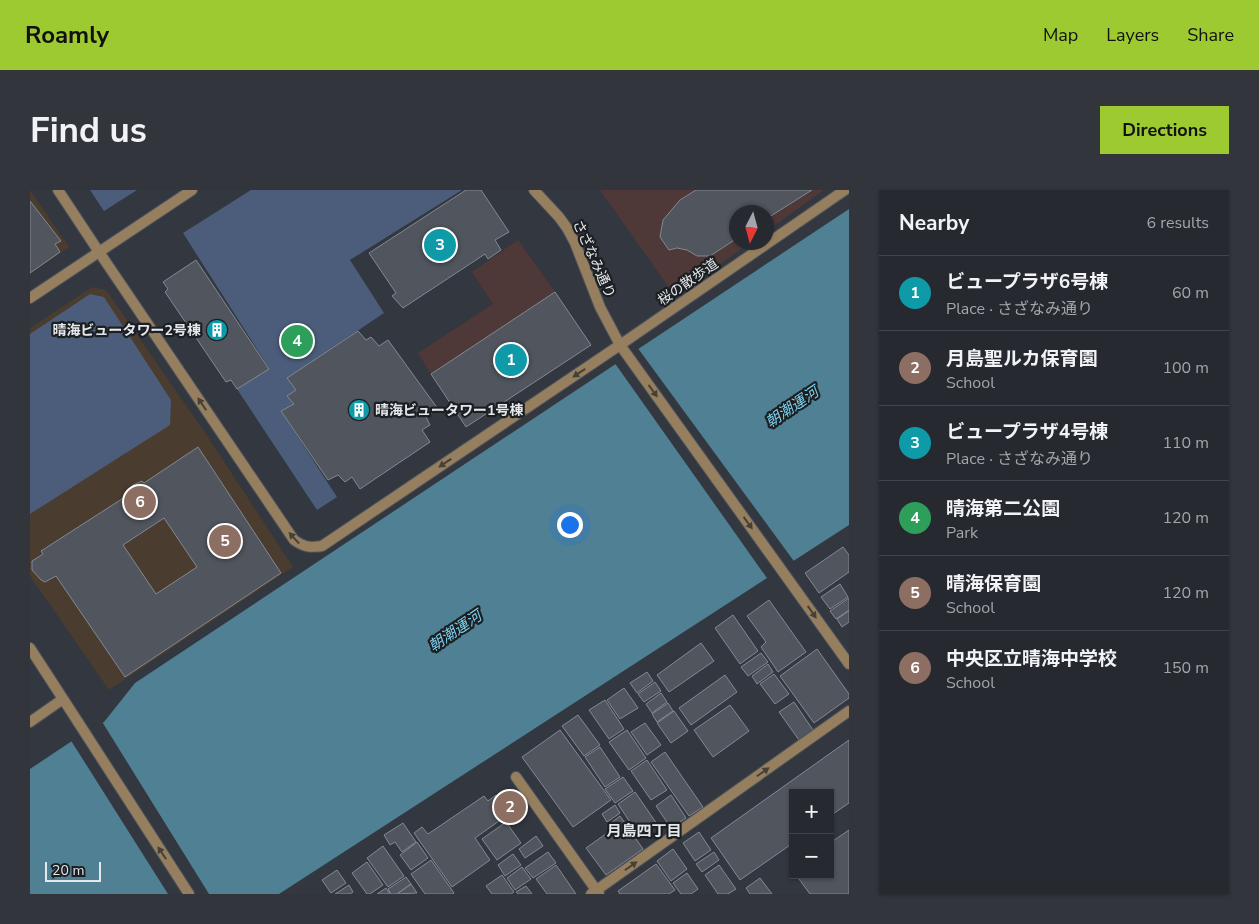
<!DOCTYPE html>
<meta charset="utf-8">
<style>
body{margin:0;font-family:"Nunito Sans","Noto Sans JP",sans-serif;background:#32353c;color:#f1f3f6}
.controls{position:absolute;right:15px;bottom:15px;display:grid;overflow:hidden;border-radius:0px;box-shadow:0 1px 4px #0004}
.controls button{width:45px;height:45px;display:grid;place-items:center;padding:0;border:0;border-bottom:1px solid #42454c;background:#262930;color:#f1f3f6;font:25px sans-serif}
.compass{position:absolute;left:699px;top:15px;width:45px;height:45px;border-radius:50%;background:#262930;box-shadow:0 1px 4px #0004;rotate:186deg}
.scale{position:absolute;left:15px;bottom:12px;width:56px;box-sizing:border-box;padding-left:5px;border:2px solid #e4e7ec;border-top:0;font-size:14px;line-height:18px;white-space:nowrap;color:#e4e7ec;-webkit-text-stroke:4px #1c1f22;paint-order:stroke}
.you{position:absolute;left:539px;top:334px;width:18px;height:18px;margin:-12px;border:4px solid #fff;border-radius:50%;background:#1a73e8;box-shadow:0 0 0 8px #1a73e833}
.badge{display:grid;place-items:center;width:32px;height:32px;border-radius:50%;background:#9dca30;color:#fff;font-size:16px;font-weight:700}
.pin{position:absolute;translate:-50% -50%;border:2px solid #fff;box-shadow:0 1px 5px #0006}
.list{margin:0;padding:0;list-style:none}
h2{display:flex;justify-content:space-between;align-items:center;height:65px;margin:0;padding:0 20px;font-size:21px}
h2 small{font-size:16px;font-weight:400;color:#a4a6ab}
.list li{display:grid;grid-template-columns:32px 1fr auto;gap:15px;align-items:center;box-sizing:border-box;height:75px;padding:0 20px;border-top:1px solid #42454c}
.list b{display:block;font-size:19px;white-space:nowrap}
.list p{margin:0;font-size:16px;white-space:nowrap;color:#a4a6ab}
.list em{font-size:16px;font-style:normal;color:#a4a6ab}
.map{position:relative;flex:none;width:819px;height:704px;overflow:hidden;border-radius:0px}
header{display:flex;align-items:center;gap:30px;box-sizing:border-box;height:70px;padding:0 25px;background:#9dca30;color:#111}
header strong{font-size:24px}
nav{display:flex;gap:28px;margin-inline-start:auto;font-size:18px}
.intro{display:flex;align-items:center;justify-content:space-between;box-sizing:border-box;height:120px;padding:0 30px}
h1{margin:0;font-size:35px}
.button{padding:12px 22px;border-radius:0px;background:#9dca30;color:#111;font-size:18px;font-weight:700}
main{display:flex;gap:30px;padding:0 30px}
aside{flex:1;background:#262930;border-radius:0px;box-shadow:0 1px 4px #0004}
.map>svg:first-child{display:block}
</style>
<header>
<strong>Roamly</strong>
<nav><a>Map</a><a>Layers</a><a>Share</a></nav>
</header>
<div class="intro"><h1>Find us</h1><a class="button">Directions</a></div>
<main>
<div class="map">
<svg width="819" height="704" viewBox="0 0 819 704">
<rect width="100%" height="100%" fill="#333740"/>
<!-- commercial -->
<path fill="#4e3938" d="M570,0H794L737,41L736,22H706V52L720,53L645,106Z
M488,50L525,102L401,184L388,163L463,114L442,82Z"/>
<!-- education -->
<path fill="#4a3c2e" d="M0,0L39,57L0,84Z
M62,97L76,100L178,247L263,377L79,500L0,386V138Z"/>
<!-- green -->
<path fill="#4c5d7b" d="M60,0H107L74,21Z
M221,0H432L320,70L354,123L257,188L266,200L257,206L264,214L251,221L307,307L287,320L207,199L239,178L153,43Z
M60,104L74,107L141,210L140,235L0,324V144Z"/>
<!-- water -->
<path fill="#4f8093" d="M819,19V335L249,704H0V579L39,553L74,532L105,493Z"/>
<!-- pier -->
<path fill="#333740" d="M607,157L766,374L739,391L584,172Z
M71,530L179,704H138L40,549Z"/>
<!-- building -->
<path fill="#50555e" stroke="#838892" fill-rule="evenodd" d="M436,0H451L479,42L465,50L471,60L458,69L455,64L373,118L362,106L366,103L339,63Z
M666,0H782L736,29V22H706V49L680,66H667L657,60L647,58L639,60L630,47L633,30L650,10Z
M0,11L31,51L25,54L30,62L0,83Z
M166,70L239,179L207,199L201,190L196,192L135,102L138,99L133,92Z
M525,102L561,155L436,237L401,184Z
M328,141L336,150L341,147L349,156L358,150L408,219L396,227L400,235L392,240L400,252L330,299L322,287L315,292L308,285L298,290L251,221L264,214L257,206L266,200L257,188Z
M168,257L251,383L95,487L26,386L15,392L11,390L2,380V371L13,364L11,361L98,305L96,302L103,295L112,291L114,293ZM134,328L167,377L126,404L93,355Z
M813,357L819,365V382L789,403L775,383Z
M810,394L818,407L800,419L791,407Z
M819,408V420L806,429L800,421Z
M739,410L776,462L748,482L731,457L736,452L717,426Z
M819,421V432L812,437L807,429Z
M703,425L728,461L710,474L685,438Z
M671,453L684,471L639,502L627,485Z
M787,459L819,504V508L784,533L750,486Z
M731,463L738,472L718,486L711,477Z
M738,474L743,482L727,494L722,486Z
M617,482L623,491L607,503L600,493Z
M744,484L759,504L745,514L730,494Z
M695,485L707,502L661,535L649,518Z
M625,492L631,501L614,512L608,504Z
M594,498L608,518L590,529L577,510Z
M631,503L637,512L622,523L616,514Z
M575,510L594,539L579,549L559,520Z
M764,512L783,540L769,550L749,522Z
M638,513L643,521L627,532L622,524Z
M700,515L719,541L683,567L664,540Z
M644,521L658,541L641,553L627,533Z
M548,525L570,555L554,566L532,536Z
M615,533L631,555L617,565L601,542Z
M530,540L581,610L543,637L492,567Z
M597,540L616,568L599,580L579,552Z
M819,550V613L800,626V603H763V653L710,690L681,648Z
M570,557L590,587L575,597L555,567Z
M635,562L673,617L659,626L621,572Z
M617,570L637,600L621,610L601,581Z
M593,587L603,601L585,613L575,599Z
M605,602L627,634L609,646L588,614Z
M466,605L479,624L445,648L460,670L422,697L384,643L392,637L398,644L454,606L458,611Z
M641,605L656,628L641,638L626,616Z
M585,615L590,623L577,632L572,624Z
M590,626L613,659L576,685L556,658L580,641L577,636Z
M476,632L491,653L467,670L452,649Z
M373,633L386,652L372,662L365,652L360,655L354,645Z
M819,640V704H780L766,685H800V653Z
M669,642L681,660L665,671L653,653Z
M506,646L513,656L495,668L489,659Z
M387,652L398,668L381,680L370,665Z
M353,656L374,686L358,697L337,668Z
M643,659L657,679L641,691L627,671Z
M518,662L526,673L503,688L495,678Z
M684,662L689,670L672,682L666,674Z
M483,664L491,675L475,686L468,675Z
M401,670L424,703L423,704H395L381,684Z
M337,672L353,695L340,704H337L322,683Z
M626,674L645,700L639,704H590L588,701Z
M526,675L546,704H517L506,689Z
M689,675L706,699L698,704H688L675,685Z
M492,677L501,689L485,700L477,688Z
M307,680L316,693L301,703L292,690Z
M657,683L668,699L661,704H651L643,693Z
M472,685L484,702L481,704H462L456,696Z
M376,687L381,694L367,704H361L358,699Z
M730,688L742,704H720L716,698Z
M381,694L387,703L367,704Z
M319,695L323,702L320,704H305Z
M496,696L502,704H488L486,702Z
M356,698L360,704H347Z"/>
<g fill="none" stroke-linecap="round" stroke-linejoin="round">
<!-- pedestrian casing -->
<g stroke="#4f535c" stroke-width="12">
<path id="pedestrian" d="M590,155L815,0"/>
</g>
<!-- minor casing -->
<g stroke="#4f535c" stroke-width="12">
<path id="minor" d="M69,62L264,350C274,357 280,358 292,356L590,155L819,474
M48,532L159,704
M561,704L819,521"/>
</g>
<!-- tertiary casing -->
<g stroke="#4f535c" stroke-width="12">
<path id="tertiary" d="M28,0L69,62
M504,0L529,27L537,38L545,53L570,117L590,155
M0,108L162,0
M0,458L48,532
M0,532L33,509
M486,587L569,704"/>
</g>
<!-- pedestrian -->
<use href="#pedestrian" stroke="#957f5e" stroke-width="10"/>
<!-- minor -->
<use href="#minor" stroke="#957f5e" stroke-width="10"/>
<!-- tertiary -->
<use href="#tertiary" stroke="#957f5e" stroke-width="10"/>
</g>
<!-- one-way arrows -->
<defs><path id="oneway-solid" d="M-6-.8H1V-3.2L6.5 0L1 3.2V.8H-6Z" transform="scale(1.25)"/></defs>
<g fill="#464137">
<use href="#oneway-solid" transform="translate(549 183) rotate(146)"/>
<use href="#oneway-solid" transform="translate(623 201) rotate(54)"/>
<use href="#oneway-solid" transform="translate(172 214) rotate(-124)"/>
<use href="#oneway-solid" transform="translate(415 273) rotate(146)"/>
<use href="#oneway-solid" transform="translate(718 333) rotate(54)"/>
<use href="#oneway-solid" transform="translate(264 348) rotate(-133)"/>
<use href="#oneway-solid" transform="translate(782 422) rotate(55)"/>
<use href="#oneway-solid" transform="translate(733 582) rotate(-35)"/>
<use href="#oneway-solid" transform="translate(132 663) rotate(-123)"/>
<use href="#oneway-solid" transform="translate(601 676) rotate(-35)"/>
</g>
<!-- icons -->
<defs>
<g id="building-disc" transform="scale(1.125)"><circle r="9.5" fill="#0f9aa8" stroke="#1c1f22"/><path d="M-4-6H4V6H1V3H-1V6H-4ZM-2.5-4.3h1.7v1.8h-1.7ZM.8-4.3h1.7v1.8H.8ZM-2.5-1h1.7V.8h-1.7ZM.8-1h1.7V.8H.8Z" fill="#fff"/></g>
</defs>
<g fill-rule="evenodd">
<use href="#building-disc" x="187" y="140"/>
<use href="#building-disc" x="329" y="220"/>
</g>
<g text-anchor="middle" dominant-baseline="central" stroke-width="4.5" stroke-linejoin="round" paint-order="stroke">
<!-- street labels -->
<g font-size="14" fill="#e4e7ec" stroke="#1c1f22">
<text transform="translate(564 69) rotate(66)">さざなみ通り</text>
<text transform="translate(658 92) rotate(-35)">桜の散歩道</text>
</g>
<!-- poi labels -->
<g font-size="14" font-weight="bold" fill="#e4e7ec" stroke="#1c1f22" text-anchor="end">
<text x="171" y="140">晴海ビュータワー2号棟</text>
<text x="345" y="220" text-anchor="start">晴海ビュータワー1号棟</text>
</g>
<!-- water labels -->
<g font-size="15" font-style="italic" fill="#7dcfed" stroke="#1c1f22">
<text transform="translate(762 217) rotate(-34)">朝潮運河</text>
<text transform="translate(425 441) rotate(-34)">朝潮運河</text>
</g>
<!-- neighbourhood labels -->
<g font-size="15" font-weight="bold" fill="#e4e7ec" stroke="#1c1f22">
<text x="614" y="641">月島四丁目</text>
</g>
</g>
</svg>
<div class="controls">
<button>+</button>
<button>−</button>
</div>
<svg class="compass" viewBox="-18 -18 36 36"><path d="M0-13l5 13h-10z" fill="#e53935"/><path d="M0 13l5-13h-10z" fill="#a4a6ab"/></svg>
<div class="scale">20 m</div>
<div class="you"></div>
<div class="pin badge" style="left:481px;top:170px;background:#0f9aa8">1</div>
<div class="pin badge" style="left:480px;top:617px;background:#8d6e63">2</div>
<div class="pin badge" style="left:410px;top:55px;background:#0f9aa8">3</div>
<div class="pin badge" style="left:267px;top:151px;background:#2e9e5b">4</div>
<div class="pin badge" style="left:195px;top:351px;background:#8d6e63">5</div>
<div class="pin badge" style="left:110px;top:312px;background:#8d6e63">6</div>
</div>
<aside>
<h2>Nearby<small>6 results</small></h2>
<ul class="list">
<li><span class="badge" style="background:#0f9aa8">1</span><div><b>ビュープラザ6号棟</b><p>Place · さざなみ通り</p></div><em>60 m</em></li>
<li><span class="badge" style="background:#8d6e63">2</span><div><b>月島聖ルカ保育園</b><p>School</p></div><em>100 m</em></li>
<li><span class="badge" style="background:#0f9aa8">3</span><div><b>ビュープラザ4号棟</b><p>Place · さざなみ通り</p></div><em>110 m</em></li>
<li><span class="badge" style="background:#2e9e5b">4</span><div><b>晴海第二公園</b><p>Park</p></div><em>120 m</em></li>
<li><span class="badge" style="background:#8d6e63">5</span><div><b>晴海保育園</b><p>School</p></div><em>120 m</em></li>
<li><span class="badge" style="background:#8d6e63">6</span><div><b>中央区立晴海中学校</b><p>School</p></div><em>150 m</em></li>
</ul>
</aside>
</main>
